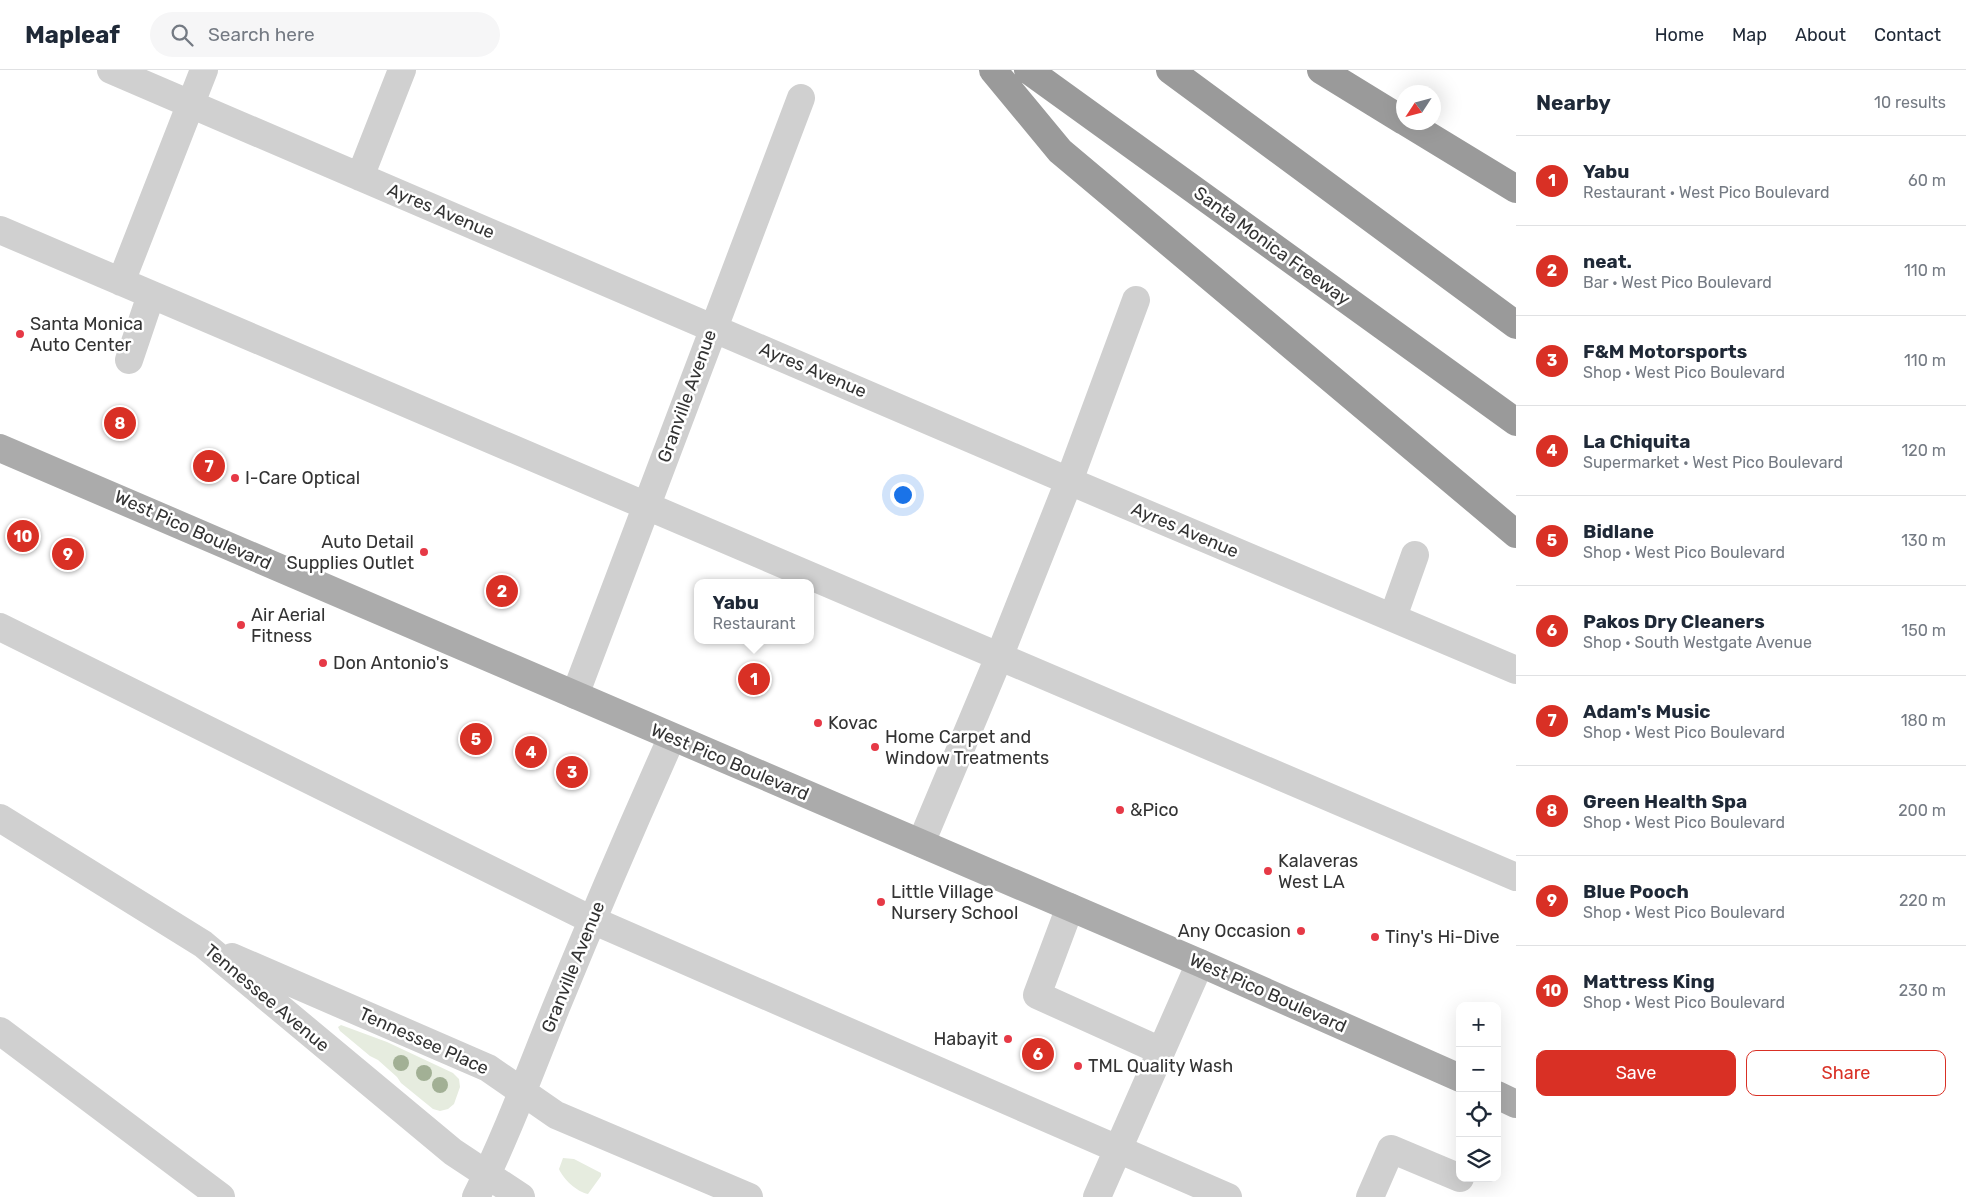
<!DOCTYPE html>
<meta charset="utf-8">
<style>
body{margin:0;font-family:Rubik,sans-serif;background:#f6f6f7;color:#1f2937}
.controls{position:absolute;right:15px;bottom:15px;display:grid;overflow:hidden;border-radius:10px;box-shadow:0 5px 20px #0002}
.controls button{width:45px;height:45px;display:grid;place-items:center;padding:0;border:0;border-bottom:1px solid #e0e1e3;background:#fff;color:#1f2937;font:25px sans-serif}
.compass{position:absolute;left:1396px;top:15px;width:45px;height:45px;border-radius:50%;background:#fff;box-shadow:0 5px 20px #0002;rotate:234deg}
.you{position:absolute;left:902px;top:424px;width:18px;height:18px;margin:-12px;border:4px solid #fff;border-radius:50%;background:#1a73e8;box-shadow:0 0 0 8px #1a73e833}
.badge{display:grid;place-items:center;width:32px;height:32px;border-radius:50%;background:#d93025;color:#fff;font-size:16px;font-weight:700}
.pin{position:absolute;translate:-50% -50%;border:2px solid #fff;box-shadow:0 1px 5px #0006}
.popup{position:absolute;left:694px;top:509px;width:120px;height:65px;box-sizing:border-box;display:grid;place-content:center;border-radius:10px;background:#fff;filter:drop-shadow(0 1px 4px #0005);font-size:16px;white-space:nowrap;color:#747a83}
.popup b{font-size:19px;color:#1f2937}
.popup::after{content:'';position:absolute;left:50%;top:100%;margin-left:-10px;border:10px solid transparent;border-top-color:#fff}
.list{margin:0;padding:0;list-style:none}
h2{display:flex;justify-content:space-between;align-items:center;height:65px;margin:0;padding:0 20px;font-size:21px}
h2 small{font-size:16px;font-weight:400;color:#747a83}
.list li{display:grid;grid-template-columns:32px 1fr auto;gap:15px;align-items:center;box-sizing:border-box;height:90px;padding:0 20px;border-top:1px solid #e0e1e3}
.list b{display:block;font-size:19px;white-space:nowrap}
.list p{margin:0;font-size:16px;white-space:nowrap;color:#747a83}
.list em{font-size:16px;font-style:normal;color:#747a83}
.actions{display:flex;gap:10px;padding:15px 20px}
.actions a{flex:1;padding:11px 0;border:1px solid #d93025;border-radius:10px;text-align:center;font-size:18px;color:#d93025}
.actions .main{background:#d93025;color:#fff}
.icon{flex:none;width:28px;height:28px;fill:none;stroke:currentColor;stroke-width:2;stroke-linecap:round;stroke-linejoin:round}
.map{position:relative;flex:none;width:1516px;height:1127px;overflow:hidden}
header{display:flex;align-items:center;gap:30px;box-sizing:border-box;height:70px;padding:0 25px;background:#fff;border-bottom:1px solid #e0e1e3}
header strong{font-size:24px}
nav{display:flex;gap:28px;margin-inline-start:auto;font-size:18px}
.search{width:350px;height:45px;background:#f6f6f7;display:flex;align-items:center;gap:12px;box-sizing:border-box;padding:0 18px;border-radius:28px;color:#747a83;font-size:19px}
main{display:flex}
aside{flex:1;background:#fff}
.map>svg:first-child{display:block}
</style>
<header>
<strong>Mapleaf</strong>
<div class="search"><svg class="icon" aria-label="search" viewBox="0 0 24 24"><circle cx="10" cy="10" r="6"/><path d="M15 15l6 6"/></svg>Search here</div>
<nav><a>Home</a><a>Map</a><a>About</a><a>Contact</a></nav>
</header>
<main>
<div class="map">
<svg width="1516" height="1127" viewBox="0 0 1516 1127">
<rect width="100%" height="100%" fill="#fff"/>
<!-- green -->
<path fill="#e6ecdf" d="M341,955L387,972L453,1003L459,1009L460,1017L454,1034L448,1039L440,1041L433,1039L401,1013L397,1007L378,990L370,986L340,961L338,957Z
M563,1088L574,1089L601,1103V1106L588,1124C577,1122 563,1109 559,1099Z"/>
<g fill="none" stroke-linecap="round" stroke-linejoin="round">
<!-- minor -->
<path stroke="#d0d0d0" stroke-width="28" d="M111,0L1069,411L1516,600
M360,107L402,0
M0,160L1516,807
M121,212L204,0
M129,290L151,225
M1393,547L1415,485
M0,557L592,850L1228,1127
M575,625L801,28
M0,748L203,874L453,1082L521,1127
M921,773L999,587L1069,411L1136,230
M1070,837L1037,925L1161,981
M232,887L488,998L556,1045L749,1127
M0,961L221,1127
M476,1127C507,1065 531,999 557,935C594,845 632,756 672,667
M1097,1127L1200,893
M1370,1127L1391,1079L1460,1108"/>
<!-- major -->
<path stroke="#ababab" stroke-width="28" d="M0,378L1200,893L1460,1008
M1497,1025L1516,1034"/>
<!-- highway -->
<path stroke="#9a9a9a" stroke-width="28" d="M993,0L1060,81L1516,464
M1028,0L1516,352
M1170,0L1516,255
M1321,0L1404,51
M1406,52L1516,119"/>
</g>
<!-- trees -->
<g fill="#a2b095">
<circle cx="401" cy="993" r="8"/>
<circle cx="424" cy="1003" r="8"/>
<circle cx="440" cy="1015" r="8"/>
</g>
<!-- markers -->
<g fill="#e63946" stroke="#fff" stroke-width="2">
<circle cx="20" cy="264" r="5"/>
<circle cx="235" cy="408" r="5"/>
<circle cx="424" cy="482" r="5"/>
<circle cx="241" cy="555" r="5"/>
<circle cx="323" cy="593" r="5"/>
<circle cx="818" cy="653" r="5"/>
<circle cx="875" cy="677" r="5"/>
<circle cx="1120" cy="740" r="5"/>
<circle cx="1268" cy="801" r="5"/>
<circle cx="881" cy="832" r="5"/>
<circle cx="1301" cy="861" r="5"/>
<circle cx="1375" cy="867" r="5"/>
<circle cx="1008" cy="969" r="5"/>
<circle cx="1078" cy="996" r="5"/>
</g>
<g text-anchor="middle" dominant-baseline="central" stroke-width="5" stroke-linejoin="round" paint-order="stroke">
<!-- street labels -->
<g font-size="18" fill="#333" stroke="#fff">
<text transform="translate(441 141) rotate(23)">Ayres Avenue</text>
<text transform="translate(1272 176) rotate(36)">Santa Monica Freeway</text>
<text transform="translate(813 300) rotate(23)">Ayres Avenue</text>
<text transform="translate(687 326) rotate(-70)">Granville Avenue</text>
<text transform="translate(193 460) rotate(24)">West Pico Boulevard</text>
<text transform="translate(1185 460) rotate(23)">Ayres Avenue</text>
<text transform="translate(730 692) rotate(23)">West Pico Boulevard</text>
<text transform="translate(573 897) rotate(-68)">Granville Avenue</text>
<text transform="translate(1268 923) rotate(24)">West Pico Boulevard</text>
<text transform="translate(267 928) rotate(40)">Tennessee Avenue</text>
<text transform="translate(424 971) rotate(24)">Tennessee Place</text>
</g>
<!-- poi labels -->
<g font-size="18" fill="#333" stroke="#fff" text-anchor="start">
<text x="30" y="254">Santa Monica<tspan x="30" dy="21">Auto Center</tspan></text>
<text x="245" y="408">I-Care Optical</text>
<text x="414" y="472" text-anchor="end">Auto Detail<tspan x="414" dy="21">Supplies Outlet</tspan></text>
<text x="251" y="545">Air Aerial<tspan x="251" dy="21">Fitness</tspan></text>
<text x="333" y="593">Don Antonio's</text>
<text x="828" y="653">Kovac</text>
<text x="885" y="667">Home Carpet and<tspan x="885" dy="21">Window Treatments</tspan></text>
<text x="1130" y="740">&amp;Pico</text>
<text x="1278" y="791">Kalaveras<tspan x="1278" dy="21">West LA</tspan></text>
<text x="891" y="822">Little Village<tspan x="891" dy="21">Nursery School</tspan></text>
<text x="1291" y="861" text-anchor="end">Any Occasion</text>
<text x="1385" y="867">Tiny's Hi-Dive</text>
<text x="998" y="969" text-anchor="end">Habayit</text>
<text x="1088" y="996">TML Quality Wash</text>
</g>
</g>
</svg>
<div class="controls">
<button>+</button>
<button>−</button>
<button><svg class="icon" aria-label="locate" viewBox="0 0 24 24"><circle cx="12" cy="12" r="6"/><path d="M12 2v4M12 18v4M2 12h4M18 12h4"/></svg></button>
<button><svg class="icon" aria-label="layers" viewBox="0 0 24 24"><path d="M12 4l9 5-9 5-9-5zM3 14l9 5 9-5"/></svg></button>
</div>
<svg class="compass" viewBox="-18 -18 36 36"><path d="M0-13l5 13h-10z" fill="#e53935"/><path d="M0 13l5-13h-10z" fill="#747a83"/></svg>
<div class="you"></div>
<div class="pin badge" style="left:754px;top:609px">1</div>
<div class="popup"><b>Yabu</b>Restaurant</div>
<div class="pin badge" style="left:502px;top:521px">2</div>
<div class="pin badge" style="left:572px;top:702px">3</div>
<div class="pin badge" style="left:531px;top:682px">4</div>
<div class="pin badge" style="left:476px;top:669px">5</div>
<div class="pin badge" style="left:1038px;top:984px">6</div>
<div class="pin badge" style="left:209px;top:396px">7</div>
<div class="pin badge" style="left:120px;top:353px">8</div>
<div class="pin badge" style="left:68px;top:484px">9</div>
<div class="pin badge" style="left:23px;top:466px">10</div>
</div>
<aside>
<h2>Nearby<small>10 results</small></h2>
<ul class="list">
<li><span class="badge">1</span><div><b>Yabu</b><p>Restaurant · West Pico Boulevard</p></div><em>60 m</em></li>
<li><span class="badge">2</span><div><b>neat.</b><p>Bar · West Pico Boulevard</p></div><em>110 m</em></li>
<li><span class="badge">3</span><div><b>F&amp;M Motorsports</b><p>Shop · West Pico Boulevard</p></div><em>110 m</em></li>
<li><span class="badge">4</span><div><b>La Chiquita</b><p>Supermarket · West Pico Boulevard</p></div><em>120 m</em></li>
<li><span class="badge">5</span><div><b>Bidlane</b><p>Shop · West Pico Boulevard</p></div><em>130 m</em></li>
<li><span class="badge">6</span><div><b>Pakos Dry Cleaners</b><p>Shop · South Westgate Avenue</p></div><em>150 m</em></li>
<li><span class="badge">7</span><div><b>Adam's Music</b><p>Shop · West Pico Boulevard</p></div><em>180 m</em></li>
<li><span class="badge">8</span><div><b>Green Health Spa</b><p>Shop · West Pico Boulevard</p></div><em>200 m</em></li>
<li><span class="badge">9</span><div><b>Blue Pooch</b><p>Shop · West Pico Boulevard</p></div><em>220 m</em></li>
<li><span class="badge">10</span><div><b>Mattress King</b><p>Shop · West Pico Boulevard</p></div><em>230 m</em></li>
</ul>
<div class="actions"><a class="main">Save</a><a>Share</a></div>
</aside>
</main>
